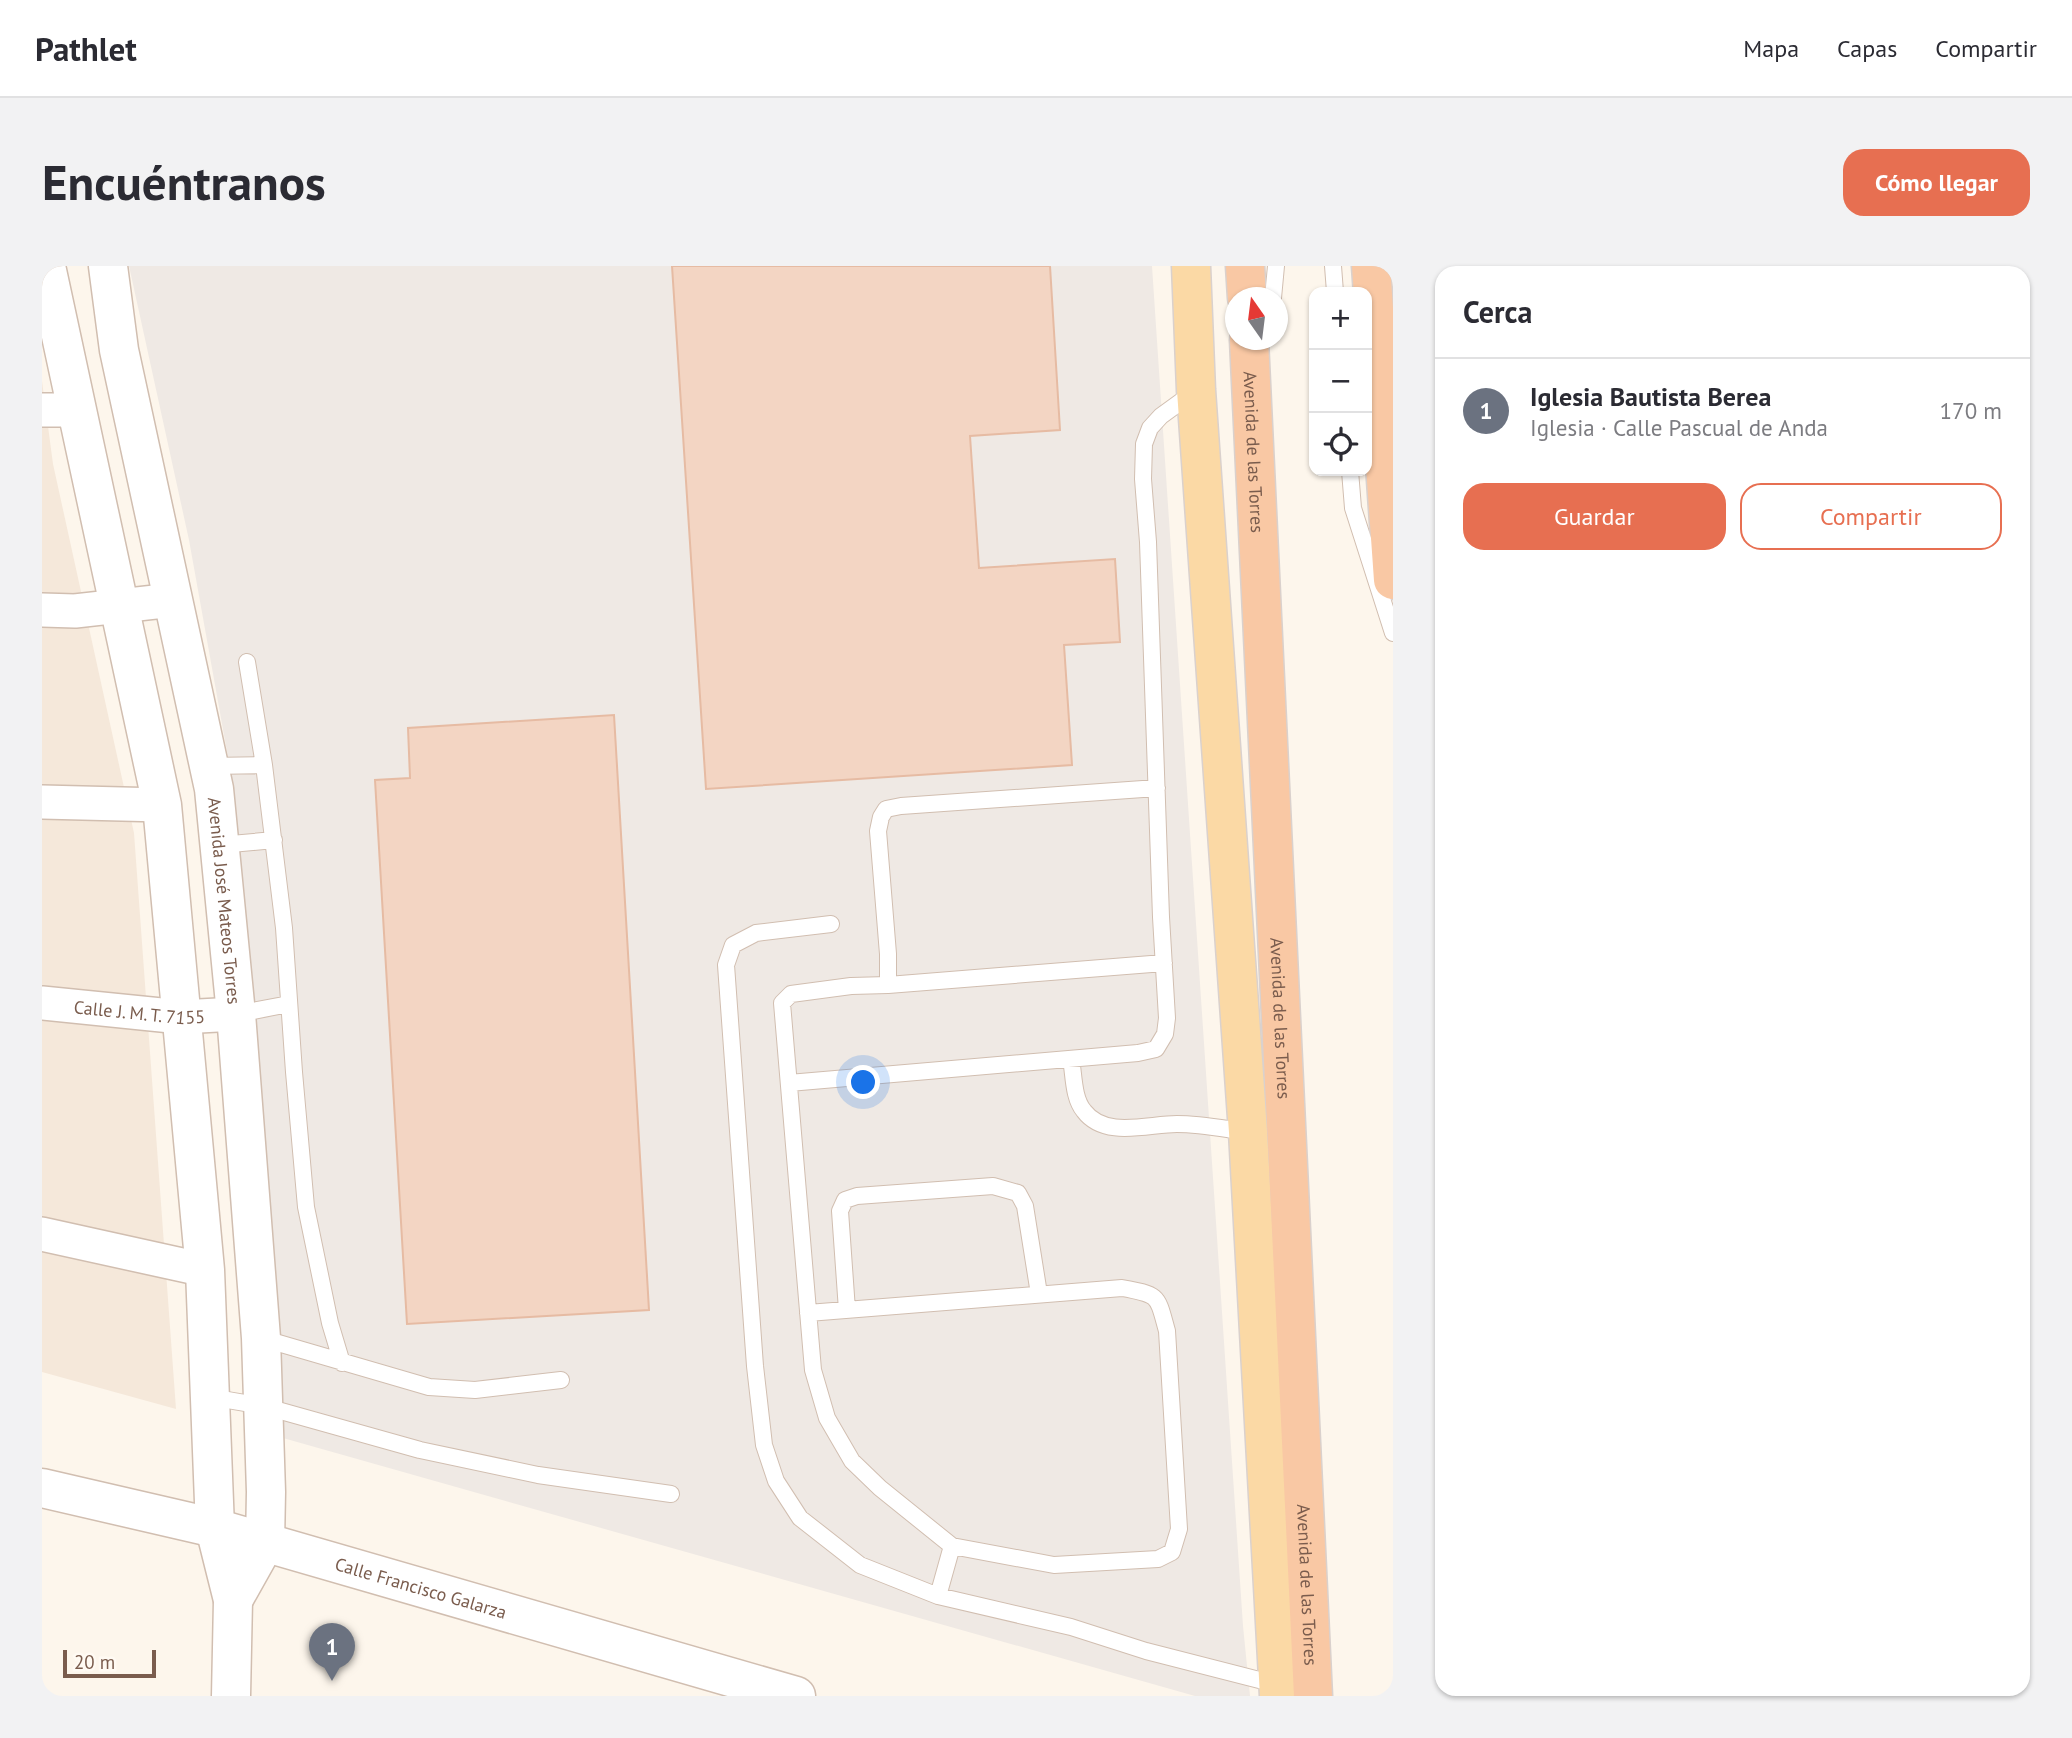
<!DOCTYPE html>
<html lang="es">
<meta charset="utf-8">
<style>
body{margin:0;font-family:"PT Sans",sans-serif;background:#f2f2f3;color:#2b2b33}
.controls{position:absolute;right:21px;top:21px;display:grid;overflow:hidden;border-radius:14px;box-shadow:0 2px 5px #0004}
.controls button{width:63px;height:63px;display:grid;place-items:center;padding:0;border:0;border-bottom:2px solid #e1e1e2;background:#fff;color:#2b2b33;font:35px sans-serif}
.compass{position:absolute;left:1183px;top:21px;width:63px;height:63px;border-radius:50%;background:#fff;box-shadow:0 2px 5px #0004;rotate:346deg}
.scale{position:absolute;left:21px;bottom:18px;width:93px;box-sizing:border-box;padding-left:7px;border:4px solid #7a5c4d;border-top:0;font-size:19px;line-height:24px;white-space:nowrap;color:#7a5c4d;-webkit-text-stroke:5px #fffaf3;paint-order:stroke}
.you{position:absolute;left:822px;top:817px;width:24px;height:24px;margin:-18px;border:5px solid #fff;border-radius:50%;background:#1a73e8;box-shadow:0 0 0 10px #1a73e833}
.badge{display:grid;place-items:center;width:46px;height:46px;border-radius:50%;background:#e76f51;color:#fff;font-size:23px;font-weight:700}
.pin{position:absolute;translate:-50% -58px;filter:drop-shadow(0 2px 4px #0008)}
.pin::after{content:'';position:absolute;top:37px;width:24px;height:21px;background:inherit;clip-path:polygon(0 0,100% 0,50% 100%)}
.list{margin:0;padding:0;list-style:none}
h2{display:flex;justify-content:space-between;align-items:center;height:91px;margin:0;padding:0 28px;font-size:30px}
h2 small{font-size:23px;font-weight:400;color:#7c7c81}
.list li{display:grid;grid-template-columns:46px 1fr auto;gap:21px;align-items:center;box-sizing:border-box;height:105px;padding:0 28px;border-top:2px solid #e1e1e2}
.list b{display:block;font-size:26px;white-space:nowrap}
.list p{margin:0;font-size:23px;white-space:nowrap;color:#7c7c81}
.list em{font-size:23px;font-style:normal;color:#7c7c81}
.actions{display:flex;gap:14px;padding:21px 28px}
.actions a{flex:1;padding:16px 0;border:2px solid #e76f51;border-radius:21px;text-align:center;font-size:24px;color:#e76f51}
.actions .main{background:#e76f51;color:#fff}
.icon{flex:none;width:38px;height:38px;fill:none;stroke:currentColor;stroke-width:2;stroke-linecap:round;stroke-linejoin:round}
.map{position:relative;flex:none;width:1351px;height:1430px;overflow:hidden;border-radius:21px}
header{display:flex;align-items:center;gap:42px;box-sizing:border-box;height:98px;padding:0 35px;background:#fff;border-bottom:2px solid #e1e1e2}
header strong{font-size:33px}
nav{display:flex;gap:38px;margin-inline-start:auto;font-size:24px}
.intro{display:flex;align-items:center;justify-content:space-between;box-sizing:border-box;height:168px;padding:0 42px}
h1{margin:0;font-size:49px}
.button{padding:18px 32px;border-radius:21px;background:#e76f51;color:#fff;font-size:24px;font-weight:700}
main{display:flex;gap:42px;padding:0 42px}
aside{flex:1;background:#fff;border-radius:21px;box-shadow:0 2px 5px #0004}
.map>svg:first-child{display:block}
</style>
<header>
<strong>Pathlet</strong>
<nav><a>Mapa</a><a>Capas</a><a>Compartir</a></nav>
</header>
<div class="intro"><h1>Encuéntranos</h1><a class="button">Cómo llegar</a></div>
<main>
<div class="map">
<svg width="1351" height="1430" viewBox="0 0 1351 1430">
<rect width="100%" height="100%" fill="#fdf6ec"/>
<!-- residential -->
<path fill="#f5e8da" d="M0,115L11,198L92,567L134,1143L0,1106Z"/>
<!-- industrial -->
<path fill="#efe9e4" d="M87,0H1110L1201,1360L1208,1430H1153L241,1172L191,519L147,274Z"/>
<!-- building -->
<path fill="#f3d5c3" stroke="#e6bba3" stroke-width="2" d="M630,0H1008L1018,164L928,170L937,302L1073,293L1078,376L1022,379L1030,499L664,523Z
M572,449L607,1044L365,1058L333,514L368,512L366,462Z"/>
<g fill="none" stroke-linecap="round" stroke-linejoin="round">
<!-- service casing -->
<g stroke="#d1beb0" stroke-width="18">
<path id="service" d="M1291,0L1293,26
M1231,32L1234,0
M1308,205L1311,242L1351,367
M205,396L222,499L242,662L252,806L264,941L288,1057L300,1097
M168,500L222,499
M178,579L232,574
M789,658L714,667L691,679L684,699L713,1100L722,1179L734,1215L758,1252L818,1299L896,1330L1029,1361L1104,1385L1237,1419
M846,719L1122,697
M195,748L247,738
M1029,793C1032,809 1031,832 1042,845C1063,873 1106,858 1135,858C1159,858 1183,863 1206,866
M747,817L1096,787L1114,783L1123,768L1125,752L1119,651L1106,276L1101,213L1102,178L1108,162L1119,150L1152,126
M805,1044L798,945L803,934L815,930L951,920L976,927L983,940L997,1028
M766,1047L1080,1022C1118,1029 1115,1029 1125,1065L1137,1263L1130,1286L1116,1293L1012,1299L910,1280L838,1222L810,1195L785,1152L771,1104L740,737L749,728L809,720L846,719V688L836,565L839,551L844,543L859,540L1115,522
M219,1072L387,1121L433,1124L519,1114
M168,1131L221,1140L378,1184L496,1209L629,1228
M896,1330L910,1280"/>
</g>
<!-- minor casing -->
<g stroke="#d1beb0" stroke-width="36">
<g id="minor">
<path d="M0,144H36"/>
<path d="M0,344L33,345L131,334"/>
<path d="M0,536L120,539"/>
<path id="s1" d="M0,737L139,751L194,748"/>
<path d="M0,968L163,1004"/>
</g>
</g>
<!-- tertiary casing -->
<g stroke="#d1beb0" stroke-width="41">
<g id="tertiary">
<path d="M4,0L120,539L163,1004L173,1262L191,1334L189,1430"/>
<path id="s2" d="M66,0L77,84L172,523L194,748L219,1072L224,1226L223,1277L191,1334"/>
<path id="s3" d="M0,1222L173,1262L754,1430"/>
</g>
</g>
<!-- primary casing -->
<g stroke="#dad1cd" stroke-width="41">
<path id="primary" d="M1149,0L1154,124L1206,866L1237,1430"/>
</g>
<!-- trunk casing -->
<g stroke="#dad1cd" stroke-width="41">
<g id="trunk">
<path d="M1203,0L1205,32"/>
<path d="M1329,0L1351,314"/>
<path id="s4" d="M1207,74L1271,1430"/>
</g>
</g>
<!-- service -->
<use href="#service" stroke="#fff" stroke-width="16"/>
<!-- minor -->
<use href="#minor" stroke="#fff" stroke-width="33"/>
<!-- tertiary -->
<use href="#tertiary" stroke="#fff" stroke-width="38"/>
<!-- primary -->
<use href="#primary" stroke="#fbd9a5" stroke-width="38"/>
<!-- trunk -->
<use href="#trunk" stroke="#f9c8a4" stroke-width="38"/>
</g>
<g text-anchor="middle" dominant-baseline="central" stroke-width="5" stroke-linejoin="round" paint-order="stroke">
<!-- street labels -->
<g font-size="18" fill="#7a5c4d" stroke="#fffaf3">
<text stroke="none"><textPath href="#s4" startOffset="112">Avenida de las Torres</textPath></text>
<text stroke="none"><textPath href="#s2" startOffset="646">Avenida José Mateos Torres</textPath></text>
<text stroke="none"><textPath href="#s1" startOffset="98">Calle J. M. T. 7155</textPath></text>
<text stroke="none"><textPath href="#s4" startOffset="679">Avenida de las Torres</textPath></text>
<text stroke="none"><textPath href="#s4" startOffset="1246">Avenida de las Torres</textPath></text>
<text stroke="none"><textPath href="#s3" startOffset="392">Calle Francisco Galarza</textPath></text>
</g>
</g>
</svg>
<div class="controls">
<button>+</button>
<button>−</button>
<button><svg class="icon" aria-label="locate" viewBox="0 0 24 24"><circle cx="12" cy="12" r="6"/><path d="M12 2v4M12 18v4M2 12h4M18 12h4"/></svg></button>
</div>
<svg class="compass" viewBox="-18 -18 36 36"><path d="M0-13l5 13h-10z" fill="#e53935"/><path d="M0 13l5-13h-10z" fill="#7c7c81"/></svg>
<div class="scale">20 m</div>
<div class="you"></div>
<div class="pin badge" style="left:290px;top:1415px;background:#6b7280">1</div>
</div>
<aside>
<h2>Cerca<small></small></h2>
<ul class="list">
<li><span class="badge" style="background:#6b7280">1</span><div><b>Iglesia Bautista Berea</b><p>Iglesia · Calle Pascual de Anda</p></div><em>170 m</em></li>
</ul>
<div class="actions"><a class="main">Guardar</a><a>Compartir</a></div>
</aside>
</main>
